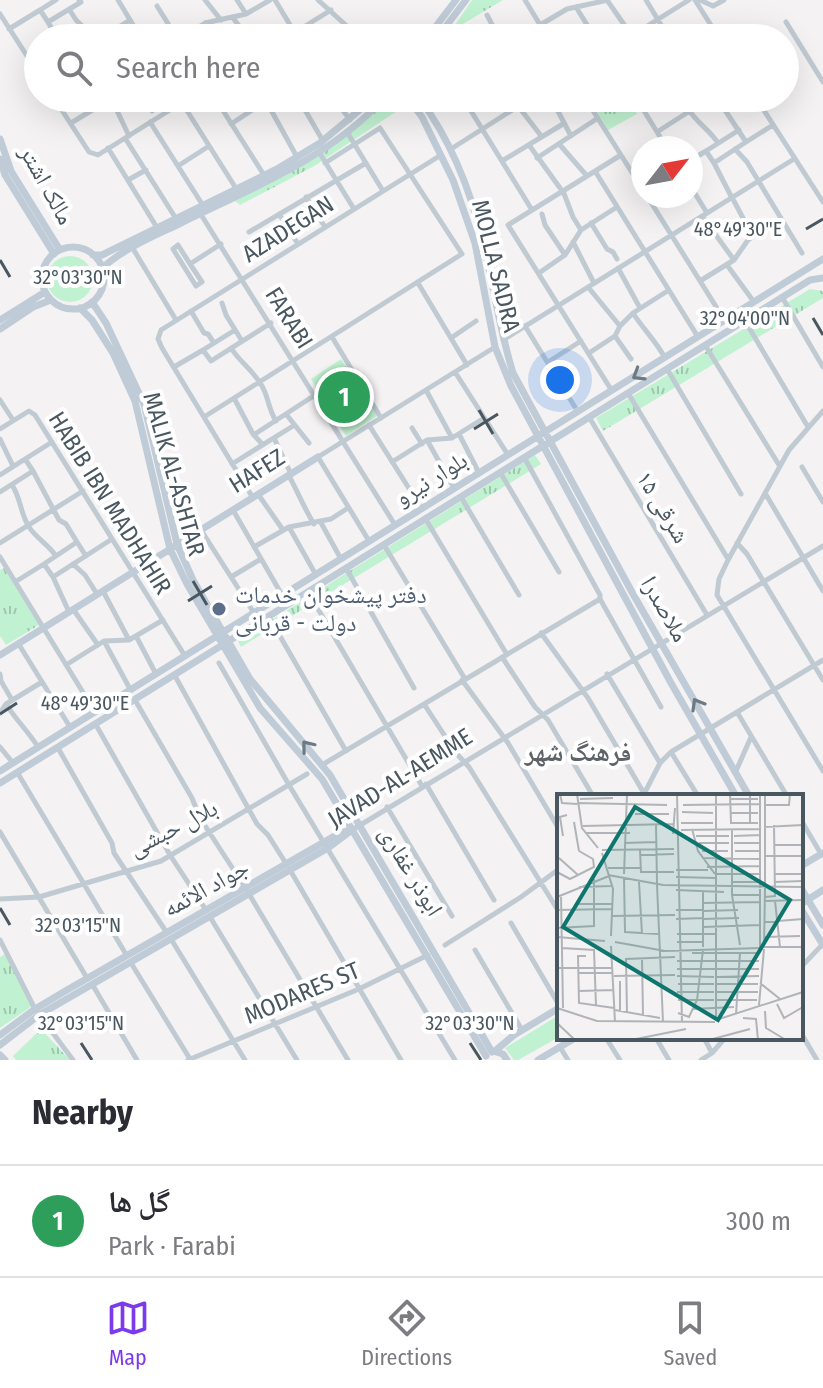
<!DOCTYPE html>
<meta charset="utf-8">
<style>
body{margin:0;font-family:"Fira Sans Condensed","Noto Naskh Arabic",sans-serif;background:#f7f7f7;color:#2b2b33}
.compass{position:absolute;left:631px;top:136px;width:72px;height:72px;border-radius:50%;background:#fff;box-shadow:0 8px 32px #0002;rotate:59deg}
.you{position:absolute;left:560px;top:380px;width:28px;height:28px;margin:-20px;border:6px solid #fff;border-radius:50%;background:#1a73e8;box-shadow:0 0 0 12px #1a73e833}
.badge{display:grid;place-items:center;width:52px;height:52px;border-radius:50%;background:#7c3aed;color:#fff;font-size:26px;font-weight:700}
.pin{position:absolute;translate:-50% -50%;border:4px solid #fff;box-shadow:0 2px 8px #0006}
.list{margin:0;padding:0;list-style:none}
h2{display:flex;justify-content:space-between;align-items:center;height:104px;margin:0;padding:0 32px;font-size:34px}
h2 small{font-size:26px;font-weight:400;color:#7c7c81}
.list li{display:grid;grid-template-columns:52px 1fr auto;gap:24px;align-items:center;box-sizing:border-box;height:112px;padding:0 32px;border-top:2px solid #e1e1e2}
.list b{display:block;font-size:30px;white-space:nowrap}
.list p{margin:0;font-size:26px;white-space:nowrap;color:#7c7c81}
.list em{font-size:26px;font-style:normal;color:#7c7c81}
.icon{flex:none;width:44px;height:44px;fill:none;stroke:currentColor;stroke-width:2;stroke-linecap:round;stroke-linejoin:round}
.map{position:relative;flex:none;width:823px;height:1060px;overflow:hidden}
.search{position:absolute;background:#fff;box-shadow:0 8px 32px #0002;left:24px;right:24px;top:24px;height:88px;display:flex;align-items:center;gap:20px;box-sizing:border-box;padding:0 28px;border-radius:44px;color:#7c7c81;font-size:30px}
.sheet{height:216px;background:#fff}
nav{display:flex;justify-content:space-around;align-items:center;box-sizing:border-box;height:112px;border-top:2px solid #e1e1e2;background:#fff;font-size:22px;color:#7c7c81}
nav a{display:grid;justify-items:center;gap:4px}
nav .on{color:#7c3aed}
.map>svg:first-child{display:block}
</style>
<div class="map">
<svg width="823" height="1060" viewBox="0 0 823 1060">
<defs>
<pattern id="park-tufts" width="24" height="20" patternUnits="userSpaceOnUse" patternTransform="scale(2)"><rect width="24" height="20" fill="#c0f2d1"/><path d="M3 7l-1-3M5 7V3M7 7l1-3M15 17l-1-3M17 17v-4M19 17l1-3" fill="none" stroke="#9ec7ad"/></pattern>
</defs>
<rect width="100%" height="100%" fill="#f4f2f2"/>
<!-- grass -->
<path fill="#c0f2d1" d="M47 279a23 23 0 1 1 46 0a23 23 0 1 1-46 0Z
M559,1015V1037L518,1060H514L505,1048Z"/>
<!-- park -->
<path fill="url(#park-tufts)" d="M472,0H503L451,31Z
M389,98H397L400,109L316,165L240,205L235,201C284,172 352,139 389,98Z
M589,98H628L637,114L608,130Z
M810,289L823,291V298L603,431L596,418Z
M341,359L377,416L346,436L311,379Z
M535,455L541,464L241,647L238,641Z
M4,568L39,625L6,645L0,636V570Z
M5,954L35,1004L0,1028V957Z
M41,1029L70,1060H16L13,1056Z"/>
<g fill="none" stroke-linecap="round" stroke-linejoin="round">
<!-- street -->
<path stroke="#c0cad2" stroke-width="5" d="M56,0L40,10L48,22L81,2L79,0
M118,0L141,38
M205,0L221,20
M237,0L246,14
M275,0L298,38
M318,0L360,38
M525,0L548,38
M607,0L632,36
M646,0L669,38
M695,0L719,38
M700,0L713,6L724,0
M157,6L177,38
M576,7L589,28L591,38
M69,9L76,20L95,38
M0,14L38,73
M487,15L499,38
M232,17L249,38
M48,22L57,38
M786,22L823,82
M205,23L215,38
M540,25L567,9L608,0
M9,29L40,10
M463,33L466,38
M101,38L130,20
M182,38L205,23L246,14L270,0
M286,38L331,10
M628,38L689,0
M700,38L714,30
M54,98L89,152L98,155L189,98
M94,98L99,106L112,98
M111,98L129,136
M141,98L152,111
M179,98L237,190
M215,98L264,175
M255,98L260,106
M298,98L323,141
M334,98L350,120
M463,98L532,210
M505,98L511,110
M551,98L571,136
M585,98L643,190
M636,98L667,148
M685,98C688,118 708,127 718,143
M717,98L746,142L714,163L706,151L739,130
M756,98L823,202
M266,101L297,157
M518,106L542,137
M150,122L202,204
M71,123L99,106
M231,124L266,101L291,98
M347,132L383,191
M657,132L710,98
M125,138L175,217
M746,142L773,125
M529,145L560,188
M560,145L587,176
M108,148L156,226
M451,149L531,98
M735,149L747,162L802,253
M319,152L354,209
M537,158L598,118
M691,160L706,151
M502,161L563,124
M714,163L732,198
M178,166L209,146
M595,171L698,337
M128,180L146,170
M691,187L707,213
M563,191L573,217L581,230
M647,196L725,321
M306,197L325,227
M734,201L753,237
M200,213L395,525
M279,214L298,244
M542,214L545,225L565,255
M702,216L734,260
M591,223L607,249L613,252L617,259
M249,232L366,163
M573,242L594,283
M132,247L176,320
M190,264L202,282L196,286L173,249L178,245L190,264L221,244
M727,265L754,302
M618,268L640,308
M539,273L565,255L581,230L617,207
M700,281L734,260L748,240L781,219
M418,283L467,365
M588,287L620,326
M782,297L823,367
M222,303L226,315L242,341
M191,311L204,333L208,334L214,343
M633,313C643,329 656,341 665,358
M745,321L808,427
M525,326L578,412
M235,330L203,350L211,361L271,323
M615,336L631,359
M332,337L381,418
M451,338L476,321
M503,340L794,159
M705,345L779,465
M231,348C241,364 257,373 264,390C269,401 269,410 276,421
M589,353L615,336L620,326L633,313L669,290
M548,362L581,341
M174,367L203,350
M667,369L741,494
M455,372L508,455
M426,390L452,438
M612,391L508,225L621,155
M628,393L728,559
M234,398L253,434L263,445
M0,400L13,420
M823,411L789,450L728,560L719,579L717,595L823,771
M286,414L309,443
M204,417L462,254L380,128L325,163
M589,417L707,615
M369,425L422,509
M412,428L422,444
M0,429L29,411L35,415L185,656
M255,434L315,395
M459,434L479,473
M274,438L291,474
M0,439L13,466
M427,440L454,488
M524,457L600,595V599L661,707
M392,462L427,440L452,438L484,418
M232,464L293,426
M802,467L823,502
M33,471L59,520L66,524L77,542
M500,472L559,572
M0,475L52,442
M289,476C298,492 304,508 314,524
M12,485C21,498 20,513 29,527C36,538 48,544 56,556
M0,492L33,471L25,459
M765,493L823,591
M258,494L283,530
M461,497L519,595
M253,498L162,348L158,339L161,330L441,155
M233,510L282,595
M425,518L506,653
M320,521L341,559
M289,527L316,575
M201,530L254,613
M369,541L318,457L495,347
M0,543L83,491
M737,543L747,554L823,680
M384,545L465,679
M254,547L289,527L331,519L348,508
M86,556L77,542L44,564L53,577L112,539
M0,557L95,712
M73,564L85,575L97,594
M346,568L414,688
M53,577L69,612
M231,577L261,559
M15,582L44,564
M103,591L129,640
M308,592L422,786
M73,609L98,645
M269,617L346,751
M541,633L588,698L645,795
M136,636L156,674
M104,641L130,689
M18,643L70,727
M502,657L535,707L548,720L593,796
M219,663L289,785L455,1060
M66,665L104,641L129,640L163,620
M0,674L1,681L12,700
M607,674L660,763
M175,676L257,824L268,835L287,865
M462,680L508,743L559,829
M135,700L192,798L200,818L246,889
M6,704C16,720 28,731 38,747
M424,704L456,753L469,767L559,912
M737,712L787,796
M0,713L6,704L42,682
M96,725L170,855L206,910
M0,747L13,763
M58,748L112,843L114,853L167,933
M671,752L698,796
M322,765L600,599
M736,771L751,737
M17,772L127,956
M426,784L494,900
M643,796L660,763L671,752L823,660
M387,807L452,916
M801,820L821,854
M352,830L823,546
M0,832L87,978
M290,870L401,1060
M249,894L348,1060
M0,899L39,897L161,861L307,774
M210,917L297,1060
M511,923L559,1005
M171,939L245,1060
M0,940L35,1009L73,1060
M445,945L521,897L559,869
M475,950L522,1030
M131,963L190,1059
M801,967L823,944
M92,984L137,1060
M801,1033L817,1060
M606,1038L620,1060
M656,1038L669,1060
M704,1038L712,1053
M560,1047L568,1060
M188,1060L359,989L428,955
M701,1060L712,1053L725,1038"/>
<!-- secondary -->
<path stroke="#bfcbd6" stroke-width="7" d="M427,38L456,0
M437,38L466,0
M408,98L422,117L453,180L475,243L495,347L511,386L671,683L736,796
M419,98C451,140 472,195 484,246C494,289 500,331 513,373L633,594L749,796
M0,139L11,171L60,250
M0,159L5,175L54,254
M42 278a31 31 0 1 1 62 0a31 31 0 1 1-62 0Z
M93,255H102L277,169L320,143L374,98
M101,269C124,248 154,236 181,223C252,188 330,158 384,98
M92,302L106,323L144,404L177,544L193,580L250,679L330,775L492,1052
M80,308L92,320L113,353L135,401L170,549L187,584L260,708L322,779L486,1056
M0,320L45,292
M0,329L33,307L51,300
M0,655L318,457
M0,771L823,259
M0,783L810,280L823,278
M801,866L823,853
M801,888L823,925
M801,904L823,890
M801,909L823,945
M0,1035L35,1009L67,990L338,834L350,830
M0,1045L39,1015L328,848L352,830
M493,1051L503,1054L507,1060
M495,1051L514,1035L559,1008
M0,1055L5,1060
M538,1060L575,1038"/>
</g>
<!-- one-way arrows -->
<defs><path id="oneway-chevron" d="M-2-3.5L2.5 0L-2 3.5" fill="none" stroke-width="1.6" stroke-linecap="round" stroke-linejoin="round" transform="scale(2)"/></defs>
<g stroke="#6c7a84">
<use href="#oneway-chevron" transform="translate(638 375) rotate(148)"/>
<use href="#oneway-chevron" transform="translate(697 704) rotate(-120)"/>
<use href="#oneway-chevron" transform="translate(307 746) rotate(-129)"/>
</g>
<!-- ticks -->
<path fill="none" stroke="#495761" stroke-width="3" d="M806,229L823,219M0,260L10,277M813,318L823,335M479,410L493,434M474,429L498,414M193,581L207,605M188,601L212,586M0,714L17,703M0,908L10,925M81,1043L92,1060M470,1043L481,1060"/>
<!-- markers -->
<circle fill="#5c6f8a" stroke="#fff" stroke-width="3" cx="219" cy="609" r="8"/>
<g text-anchor="middle" dominant-baseline="central" stroke-width="8" stroke-linejoin="round" paint-order="stroke">
<!-- street labels -->
<g font-size="24" fill="#495761" stroke="#fff">
<text transform="translate(47 185) rotate(61)">مالک اشتر</text>
<text transform="translate(288 229) rotate(-32)">AZADEGAN</text>
<text transform="translate(496 266) rotate(76)">MOLLA SADRA</text>
<text transform="translate(289 318) rotate(58)">FARABI</text>
<text transform="translate(257 471) rotate(-32)">HAFEZ</text>
<text transform="translate(174 474) rotate(74)">MALIK AL-ASHTAR</text>
<text transform="translate(431 479) rotate(-32)">بلوار نیرو</text>
<text transform="translate(110 503) rotate(58)">HABIB IBN MADHAHIR</text>
<text transform="translate(663 507) rotate(59)">۱۵ شرقی</text>
<text transform="translate(665 609) rotate(60)">ملاصدرا</text>
<text transform="translate(400 778) rotate(-32)">JAVAD-AL-AEMME</text>
<text transform="translate(173 828) rotate(-27)">بلال حبشی</text>
<text transform="translate(411 871) rotate(59)">ابوذر غفاری</text>
<text transform="translate(206 888) rotate(-29)">جواد الائمه</text>
<text transform="translate(302 993) rotate(-23)">MODARES ST</text>
</g>
<!-- service labels -->
<g font-size="24" fill="#4e5e75" stroke="#fff" text-anchor="start">
<text x="235" y="595">دفتر پیشخوان خدمات<tspan x="235" dy="28">دولت - قربانی</tspan></text>
</g>
<!-- neighbourhood labels -->
<g font-size="26" font-weight="bold" fill="#5e6368" stroke="#fff">
<text x="578" y="752">فرهنگ شهر</text>
</g>
</g>
<!-- overview -->
<g transform="translate(557 794)">
<rect width="246" height="246" fill="#f4f2f2"/>
<path fill="none" stroke="#b0b4b8" stroke-width="2" d="M3,0L5,9L20,10M20,0L25,34L41,54M120,0L125,229M159,0V226M173,0L174,29H201M208,0V93M23,5L56,4M174,5H201M20,9L110,11M126,11L203,10M208,11H232L233,0M125,18L156,19M174,19H201M78,20H112M17,28L22,57M124,29H156M193,29V0M99,31L100,89M26,32L116,30M207,33L246,31M135,35L141,57L158,80M124,36L203,35M175,36V101L183,151M29,39H73M116,40L118,14M6,42L3,23L10,21M139,42H172M177,42L203,41M67,49L99,48M142,49H172M177,49H203M217,51H246M45,56L117,55M83,56L84,78H117M145,57H171M178,57H203M45,59L56,95L54,142M83,61L117,60M208,62H246M2,64L21,81M145,64L203,65M150,73L203,72M51,74H83M119,76H151M0,78L13,85L37,73L36,65L22,57M67,80L70,0M158,80H203M217,80H246M51,81L106,91L246,93M67,83L68,138L101,140M119,83L158,84M82,88L85,140M175,88H203M217,88L246,87M100,91L106,228M22,93L54,92M203,94V0M203,95V153M119,96L167,98M4,101L6,214M175,101H203M0,103L52,82M208,103L218,102L217,31M208,107L246,106M218,107L223,153M146,109L203,108M21,110H55M0,116L56,115M119,116H146M146,117L181,116M55,122L118,121M119,125L146,124M146,125L182,124M208,128L246,125M146,133L203,131M0,134L37,132V85M120,140H158M0,143L48,147M208,143L243,142M58,148L108,157L203,154M120,148H146M54,152L58,228M146,153V98M207,153H246M207,153L208,94M5,154L37,156L39,212M135,159H202M29,162H21L22,209L57,214M85,164L86,221M120,167H158M159,167H202M0,174H55M120,175H158M159,175H202M21,179H55M57,182L118,181M120,182L157,183M159,183L202,182M63,187V218M203,189L223,205M121,190H157M158,190H201M22,197L57,196M120,198H157M158,198H201M121,206H157M158,206H200M220,210L227,224L246,213M202,211L207,155M0,214L40,227L158,228M136,215L177,213M58,216L103,224M208,217L209,234L229,246M70,219L69,165L118,163M121,219L132,223L140,206L146,156M179,220L183,159M186,224L199,225L201,246M159,226L246,198M0,229L18,246M74,246L129,235M152,246L193,235"/>
<path fill="#0f766e" fill-opacity="0.15" stroke="#0f766e" stroke-width="4" d="M78,13L233,106L161,226L6,133Z"/>
<rect width="246" height="246" fill="none" stroke="#495761" stroke-width="4"/>
</g>
<g font-size="20" text-anchor="middle" fill="#495761" stroke="#fff" stroke-width="8" stroke-linejoin="round" paint-order="stroke">
<text x="738" y="236">48°49'30"E</text>
<text x="78" y="284">32°03'30"N</text>
<text x="745" y="325">32°04'00"N</text>
<text x="85" y="710">48°49'30"E</text>
<text x="78" y="932">32°03'15"N</text>
<text x="81" y="1030">32°03'15"N</text>
<text x="470" y="1030">32°03'30"N</text>
</g>
</svg>
<svg class="compass" viewBox="-18 -18 36 36"><path d="M0-13l5 13h-10z" fill="#e53935"/><path d="M0 13l5-13h-10z" fill="#7c7c81"/></svg>
<div class="you"></div>
<div class="pin badge" style="left:344px;top:397px;background:#2e9e5b">1</div>
<div class="search"><svg class="icon" aria-label="search" viewBox="0 0 24 24"><circle cx="10" cy="10" r="6"/><path d="M15 15l6 6"/></svg>Search here</div>
</div>
<section class="sheet">
<h2>Nearby<small></small></h2>
<ul class="list">
<li><span class="badge" style="background:#2e9e5b">1</span><div><b>گل ها</b><p>Park · Farabi</p></div><em>300 m</em></li>
</ul>
</section>
<nav>
<a class="on"><svg class="icon" aria-label="map" viewBox="0 0 24 24"><path d="M3 6l6-2 6 2 6-2v14l-6 2-6-2-6 2zM9 4v14M15 6v14"/></svg>Map</a>
<a><svg class="icon" aria-label="directions" viewBox="0 0 24 24"><path d="M12 3l9 9-9 9-9-9zM9 14v-3h6M13 9l2 2-2 2"/></svg>Directions</a>
<a><svg class="icon" aria-label="saved" viewBox="0 0 24 24"><path d="M7 4h10v16l-5-4-5 4z"/></svg>Saved</a>
</nav>
